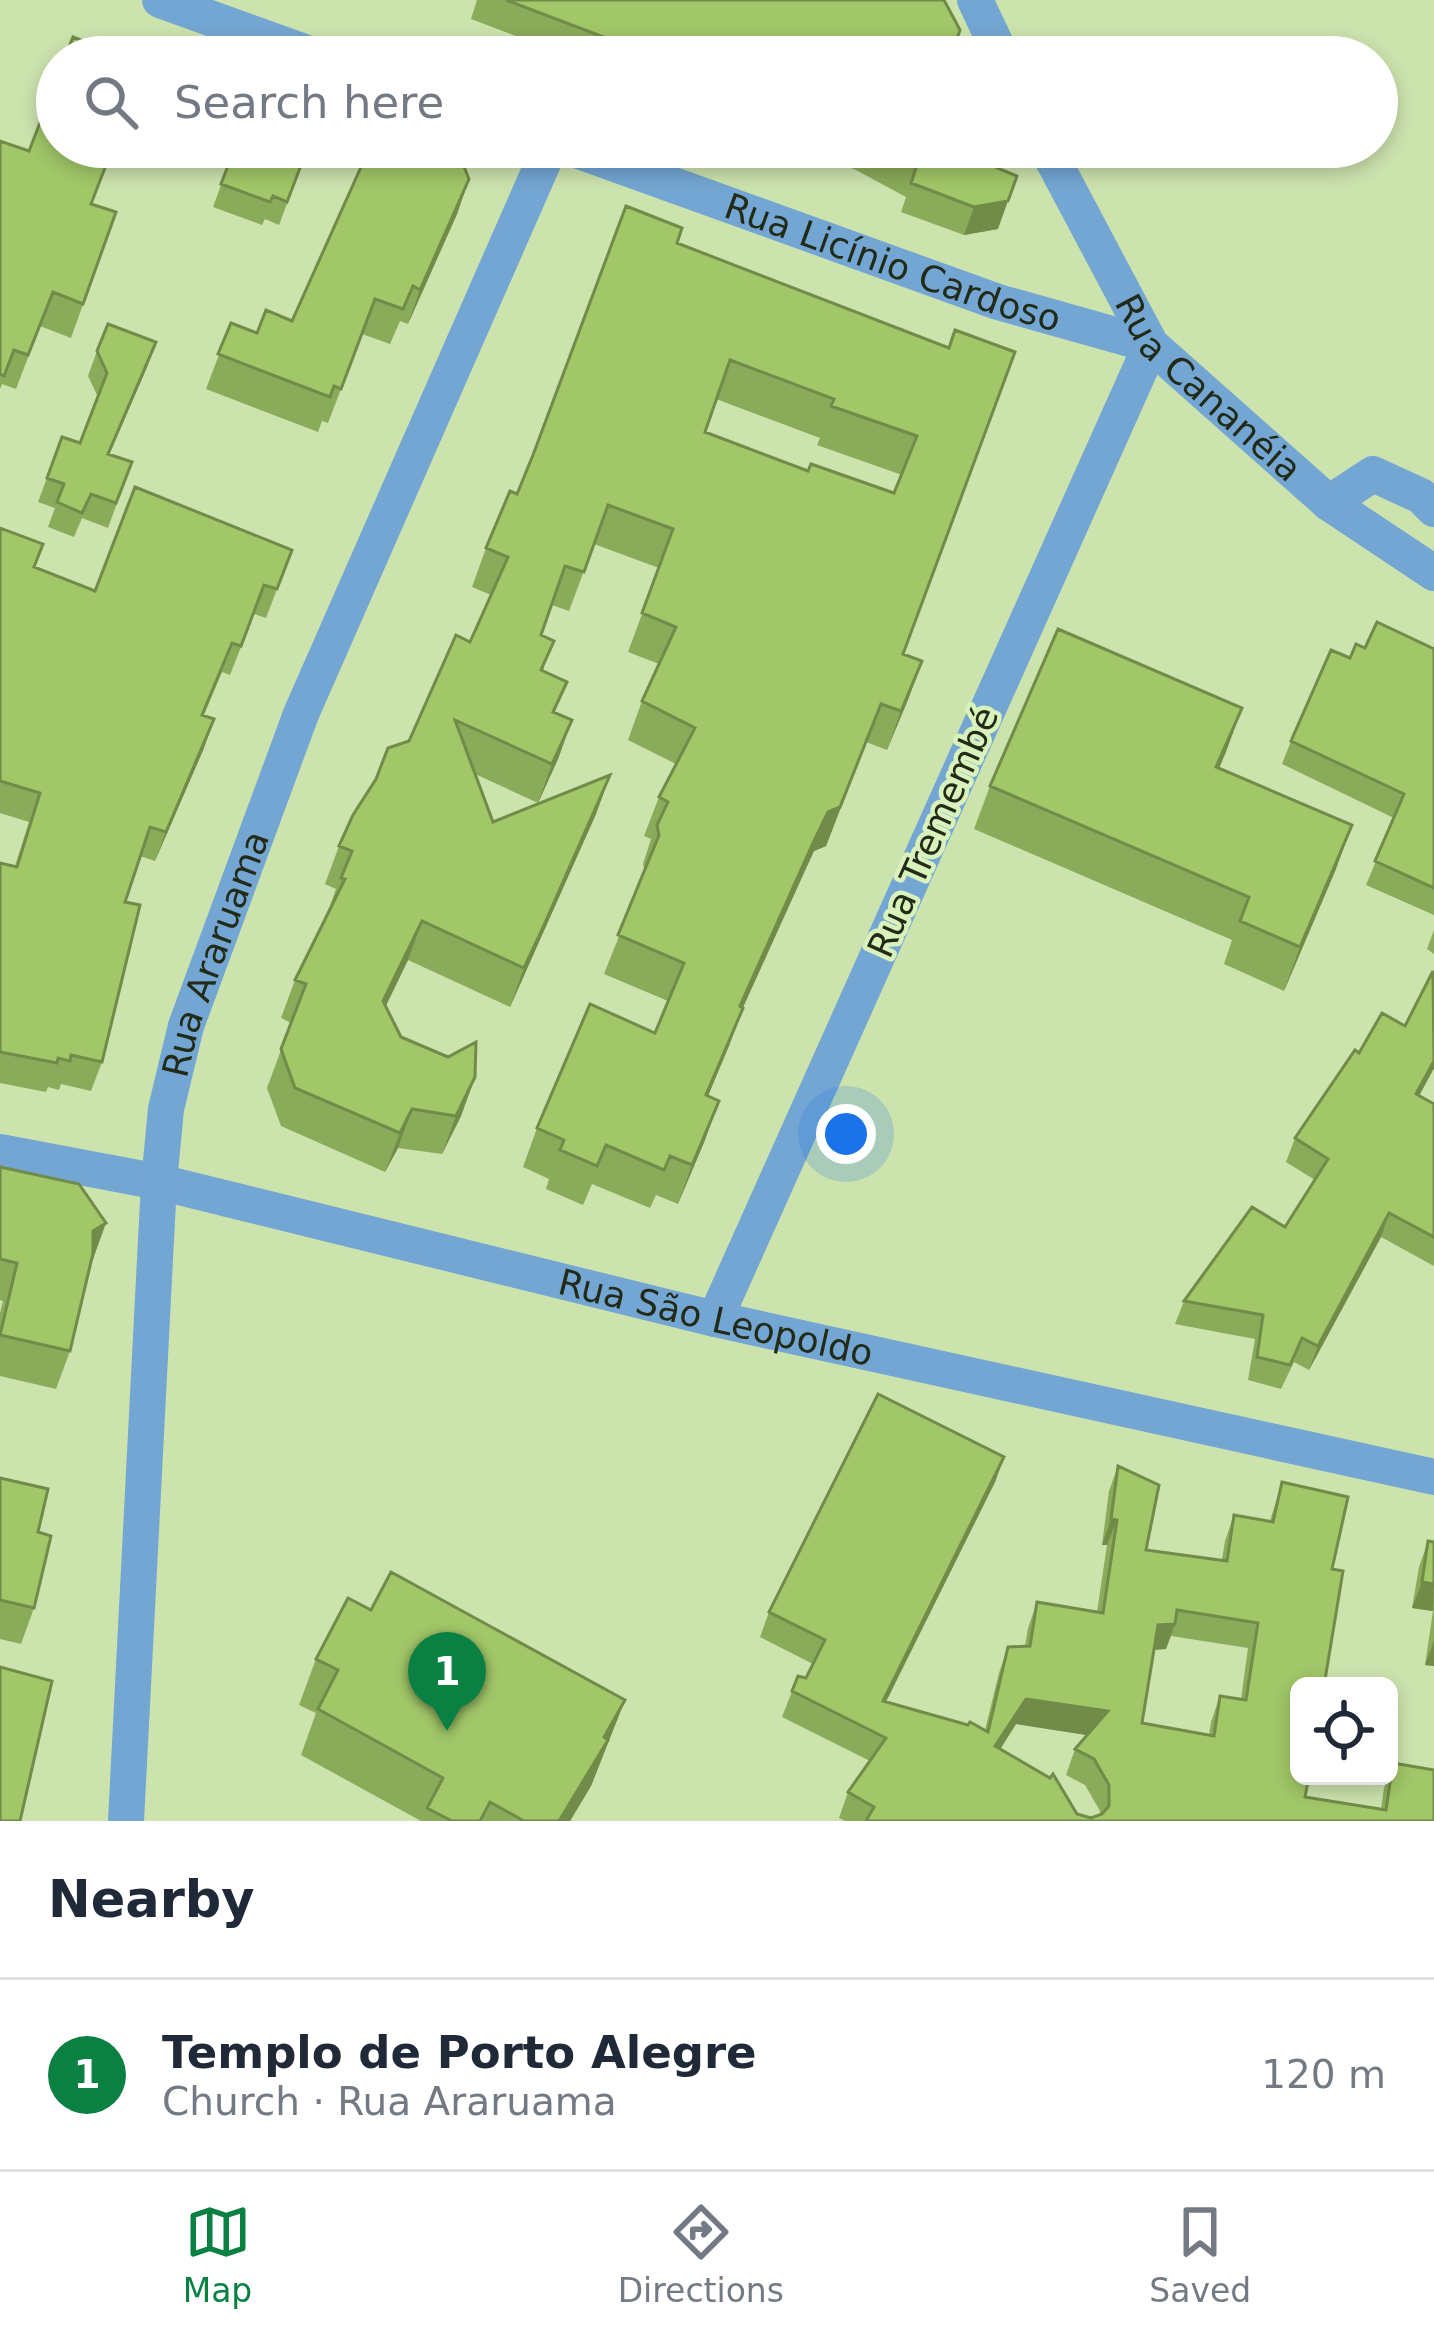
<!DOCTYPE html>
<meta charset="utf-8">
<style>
body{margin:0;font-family:"DejaVu Sans",sans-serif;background:#f2f2f3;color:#1f2937}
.controls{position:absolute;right:36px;bottom:36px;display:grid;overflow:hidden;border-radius:18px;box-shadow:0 6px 18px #0003}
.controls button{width:108px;height:108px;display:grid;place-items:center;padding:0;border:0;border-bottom:3px solid #e0e1e3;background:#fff;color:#1f2937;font:60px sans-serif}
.you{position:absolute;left:846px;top:1134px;width:42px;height:42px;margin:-30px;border:9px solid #fff;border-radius:50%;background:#1a73e8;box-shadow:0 0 0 18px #1a73e833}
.badge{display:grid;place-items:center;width:78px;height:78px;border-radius:50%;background:#0b8043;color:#fff;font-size:39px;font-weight:700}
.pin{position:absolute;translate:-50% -99px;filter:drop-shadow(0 3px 6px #0008)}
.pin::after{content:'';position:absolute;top:63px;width:42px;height:36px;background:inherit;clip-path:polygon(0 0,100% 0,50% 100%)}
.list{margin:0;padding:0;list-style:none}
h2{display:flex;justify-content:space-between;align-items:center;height:156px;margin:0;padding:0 48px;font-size:51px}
h2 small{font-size:39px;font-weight:400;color:#747a83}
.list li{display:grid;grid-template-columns:78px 1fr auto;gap:36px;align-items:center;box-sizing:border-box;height:192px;padding:0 48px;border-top:3px solid #e0e1e3}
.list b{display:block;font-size:45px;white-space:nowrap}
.list p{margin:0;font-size:39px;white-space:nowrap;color:#747a83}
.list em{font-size:39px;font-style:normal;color:#747a83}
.icon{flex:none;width:66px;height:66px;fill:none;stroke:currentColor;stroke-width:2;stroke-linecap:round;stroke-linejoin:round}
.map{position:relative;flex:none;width:1434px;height:1821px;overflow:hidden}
.search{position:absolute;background:#fff;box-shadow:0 6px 18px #0003;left:36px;right:36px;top:36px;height:132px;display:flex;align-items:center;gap:30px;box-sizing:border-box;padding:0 42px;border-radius:66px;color:#747a83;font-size:45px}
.sheet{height:348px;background:#fff}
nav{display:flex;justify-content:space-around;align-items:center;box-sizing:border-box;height:168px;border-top:3px solid #e0e1e3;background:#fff;font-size:33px;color:#747a83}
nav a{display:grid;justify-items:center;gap:6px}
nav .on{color:#0b8043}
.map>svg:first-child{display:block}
</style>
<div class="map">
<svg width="1434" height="1821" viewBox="0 0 1434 1821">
<rect width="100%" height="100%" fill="#cce3ae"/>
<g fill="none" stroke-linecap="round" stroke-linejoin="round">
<!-- minor -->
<g stroke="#74a6d3" stroke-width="36">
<path d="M160,0L318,57"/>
<path d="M975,0L1002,57"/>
<path id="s1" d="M568,147L998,302L1151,345L715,1319"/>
<path id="s2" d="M1046,147L1151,345L1329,503L1434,573"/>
<path d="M1329,503L1373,474L1421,496L1434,509"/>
<path id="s3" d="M0,1152L159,1182L715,1319L1434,1477"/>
<path id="s4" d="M126,1821L159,1182L166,1109L186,1026L301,714L550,147"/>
</g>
</g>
<!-- wall -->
<path fill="#8aab59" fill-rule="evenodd" d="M477,0H944L951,57H571L471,19Z
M0,141L92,204L116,212L71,338L40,326L16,389L2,384L0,389Z
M235,147H308L279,225L265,219L262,225L213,207Z
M795,147H999L997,168L998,229L964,235L901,212L906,197L856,170Z
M469,179L457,214L408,324L400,321L390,344L362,334L328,423L322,421L318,432L206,389L231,323L257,333L292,321Z
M677,243L949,348L904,654L922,661L887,750L866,742L826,846L814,851L799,882L743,1007L708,1096L705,1140L678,1204L656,1195L650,1208L592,1184L583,1205L546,1189L549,1179L523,1167L537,1128L655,1033L668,1001L604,974L645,871L643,864L651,839L644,836L659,797L676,764L628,740L642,701L659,664L628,652L659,568L594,544L569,611L552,605L541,635L544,671L556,713L572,720L558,759L538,803L475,774L493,822L610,775L596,814L510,1007L408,960L386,1006L401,1037L475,1077L461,1116L442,1154L398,1148L385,1172L281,1126L267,1088L291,1023L281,1018L295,980L327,914L336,889L325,884L339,846L409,741L470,642L491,595L472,587L486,548L517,494ZM716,399L820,438L817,445L902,475L894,493L808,471L705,432Z
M97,351L147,367L109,454L132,462L108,528L82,518L74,537L48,527L55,508L38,502L62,437L80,443L98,397L88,376Z
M0,528L34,567L95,591L292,550L266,618L254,614L230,675L222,672L204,715V748L155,861L140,856L125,902L102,1062L91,1091L61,1084L59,1090L48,1087L46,1092L0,1083V863L15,866L29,822L0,813Z
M1365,648L1434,649V915L1366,885L1394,818L1282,764L1291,741L1350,658Z
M1242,708L1219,768L1336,869L1284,991L1224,964L1232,940L974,829L990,786Z
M1434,930V954L1427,949Z
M1434,972V1068L1419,1096L1434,1104V1266L1381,1237L1309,1370L1294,1362L1281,1389L1248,1380L1255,1339L1175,1324L1184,1301L1285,1227L1315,1180L1286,1162L1295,1138L1359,1053L1405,1026Z
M0,1167L92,1262L70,1351L56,1389L0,1376V1313L3,1301L0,1300Z
M1004,1457L995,1482L886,1701L985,1730L999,1673L1008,1647L1025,1646L1028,1628L1037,1602L1097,1612L1107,1545H1102L1109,1491L1118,1466L1146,1550L1222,1560L1225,1541L1234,1515L1270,1521L1282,1482L1332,1569L1305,1797L1381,1809L1384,1788L1393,1763L1434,1821H845L839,1818L848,1792L870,1761L782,1717L798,1676L806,1678L813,1664L760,1637L769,1612ZM1171,1636L1248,1648L1241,1699L1220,1696L1211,1722L1209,1735L1142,1723L1154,1650L1166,1649ZM1016,1724L1087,1735L1075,1749L1066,1775L1085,1785L1100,1811V1815L1091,1818L1077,1814L1000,1750Z
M0,1478L38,1532L34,1608L21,1644L0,1639Z
M1428,1541L1434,1542V1666L1425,1665L1433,1611L1412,1608L1419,1567Z
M371,1610L625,1700L591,1786L570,1821H421L301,1755L316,1713L299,1705L316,1659Z"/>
<!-- shaded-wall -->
<path fill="#718b49" d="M469,179L457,214L408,324L420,290Z
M1008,201L998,229L964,235L974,207Z
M156,342L147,367L99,478L108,454Z
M922,661L908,700L887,750L901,711Z
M881,704L826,846L814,851L726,1045L740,1006L813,843Z
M1242,708L1226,752L1201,811L1216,767Z
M214,719L204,748L155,861L166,832Z
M572,720L558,759L538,803L552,764Z
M610,775L596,814L510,1007L524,968Z
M1352,825L1336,869L1284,991L1300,947Z
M422,921L408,960L369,1040L383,1001Z
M743,1008L729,1046L692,1134L706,1095Z
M1434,1061V1068L1407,1118L1416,1094Z
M475,1077L461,1116L442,1154L456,1116Z
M719,1101L705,1140L678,1204L692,1165Z
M412,1109L398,1148L385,1172L400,1133Z
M1389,1213L1381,1237L1309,1370L1318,1346Z
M106,1223L92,1262L80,1269L93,1231Z
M1004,1457L995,1482L874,1726L883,1701Z
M1111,1519L1117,1520L1107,1545H1102Z
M1422,1582L1434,1584L1433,1611L1412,1608Z
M1175,1624L1166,1649L1148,1650L1158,1625Z
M1434,1641V1666L1425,1665Z
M1026,1699L1108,1711L1099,1737L1016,1724L985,1772L995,1746Z
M625,1700L591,1786L570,1821H559Z"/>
<!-- building -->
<path fill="#a1c768" stroke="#718b49" stroke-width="3" fill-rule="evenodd" d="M506,0H944L960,30L951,57H656Z
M73,37L124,57H65Z
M57,79V147H113L91,204L116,212L83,304L53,292L28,355L14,350L4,376L0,374V141L29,151Z
M235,147H308L287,202L273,196L270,202L221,184Z
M370,147H456L469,179L420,290L413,286L403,309L375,299L341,389L334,386L330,397L218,354L231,323L257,333L266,310L292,321Z
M876,147H999L1002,153L997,168L1017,176L1008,201L974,207L911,183L916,168Z
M626,206L682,228L677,243L949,348L955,330L1015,352L903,654L922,661L901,711L881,704L840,807L828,812L813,843L740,1006L743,1008L706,1095L719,1101L692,1165L670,1156L664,1170L606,1145L597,1166L560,1150L564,1140L537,1128L590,1004L655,1033L684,963L618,935L659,835L657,825L668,802L659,797L695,728L642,701L676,627L642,613L673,529L608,505L584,572L565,566L541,635L554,641L541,670L567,682L553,712L572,720L552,764L455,720L493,822L610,775L544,925L524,968L422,921L383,1001L401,1037L448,1057L476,1042L475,1077L456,1116L412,1109L400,1133L295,1088L281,1049L306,984L295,980L345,879L341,878L352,851L339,846L353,815L376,779L388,748L409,741L456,635L470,642L508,557L486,548L510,491L517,494L533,455ZM730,360L834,399L831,406L917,436L894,493L811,464L808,471L705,432Z
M108,324L156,342L108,454L132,462L116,503L91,494L82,513L57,502L64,484L47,478L62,437L80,443L107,373L97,351Z
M135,487L292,550L277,589L264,585L241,646L232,643L202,715L214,719L166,832L150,827L125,902L140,905L102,1062L71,1055L70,1061L58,1058L57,1063L0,1052V863L17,867L40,793L0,781V528L43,544L34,567L95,591Z
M1377,622L1434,649V888L1375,861L1404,794L1291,741L1331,650L1350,658L1356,644L1365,648Z
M1058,629L1242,708L1216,767L1352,825L1300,947L1240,921L1249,897L990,786Z
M1433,971L1434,1061L1416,1094L1434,1104V1237L1389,1213L1318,1346L1302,1338L1290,1365L1257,1357L1263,1315L1184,1301L1252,1207L1285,1227L1328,1159L1295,1138L1355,1050L1359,1053L1382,1013L1405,1026Z
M0,1167L79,1184L106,1223L93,1231V1253L70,1351L0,1335L17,1263L0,1259Z
M878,1394L1004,1457L883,1701L968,1725L970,1722L988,1732L1008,1647L1030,1646L1037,1602L1103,1613L1117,1520L1111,1519L1118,1466L1159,1485L1146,1550L1227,1561L1234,1515L1273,1522L1282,1482L1348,1497L1332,1569L1343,1571L1324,1686H1299V1776H1309L1305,1797L1386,1810L1393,1763L1434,1770V1821H866L874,1807L848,1792L886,1738L792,1691L798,1676L806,1678L825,1640L769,1612ZM1177,1610L1258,1623L1246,1700L1220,1696L1214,1736L1142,1723L1158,1625L1175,1624ZM1026,1699L1108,1711L1075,1749L1094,1759L1109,1785V1806L1102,1814L1091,1818L1077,1814L1053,1774L1050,1778L995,1746Z
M0,1478L48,1489L38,1532L51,1536L34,1608L0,1600Z
M1428,1541L1434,1542V1584L1422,1582Z
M391,1572L625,1700L604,1737L608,1740L559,1821H524L490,1802L480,1821H452L427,1808L443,1778L318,1709L338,1670L316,1659L348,1598L371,1610Z
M0,1667L52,1681L20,1821H0Z"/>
<g text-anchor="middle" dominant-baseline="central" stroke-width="9" stroke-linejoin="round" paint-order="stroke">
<!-- street labels -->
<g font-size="36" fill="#222b17" stroke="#d9f1bb">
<text stroke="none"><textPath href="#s1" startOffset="345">Rua Licínio Cardoso</textPath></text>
<text stroke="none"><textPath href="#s2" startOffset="294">Rua Cananéia</textPath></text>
<text transform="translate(933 832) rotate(-66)">Rua Tremembé</text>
<text stroke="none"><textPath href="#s4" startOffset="876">Rua Araruama</textPath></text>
<text stroke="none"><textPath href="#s3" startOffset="735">Rua São Leopoldo</textPath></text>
</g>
</g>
</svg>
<div class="controls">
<button><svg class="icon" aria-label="locate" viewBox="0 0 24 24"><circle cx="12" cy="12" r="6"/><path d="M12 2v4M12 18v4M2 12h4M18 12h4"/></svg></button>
</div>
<div class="you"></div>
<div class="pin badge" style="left:447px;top:1731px">1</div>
<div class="search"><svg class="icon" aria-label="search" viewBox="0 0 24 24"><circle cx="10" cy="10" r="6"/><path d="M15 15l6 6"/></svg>Search here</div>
</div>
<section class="sheet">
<h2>Nearby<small></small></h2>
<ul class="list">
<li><span class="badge">1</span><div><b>Templo de Porto Alegre</b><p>Church · Rua Araruama</p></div><em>120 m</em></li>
</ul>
</section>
<nav>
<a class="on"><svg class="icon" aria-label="map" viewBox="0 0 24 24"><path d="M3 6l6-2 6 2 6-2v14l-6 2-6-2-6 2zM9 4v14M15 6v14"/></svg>Map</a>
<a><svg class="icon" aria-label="directions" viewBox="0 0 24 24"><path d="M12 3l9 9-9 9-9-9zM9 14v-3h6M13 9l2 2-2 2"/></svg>Directions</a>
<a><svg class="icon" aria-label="saved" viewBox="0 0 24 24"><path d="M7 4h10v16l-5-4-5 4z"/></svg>Saved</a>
</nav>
